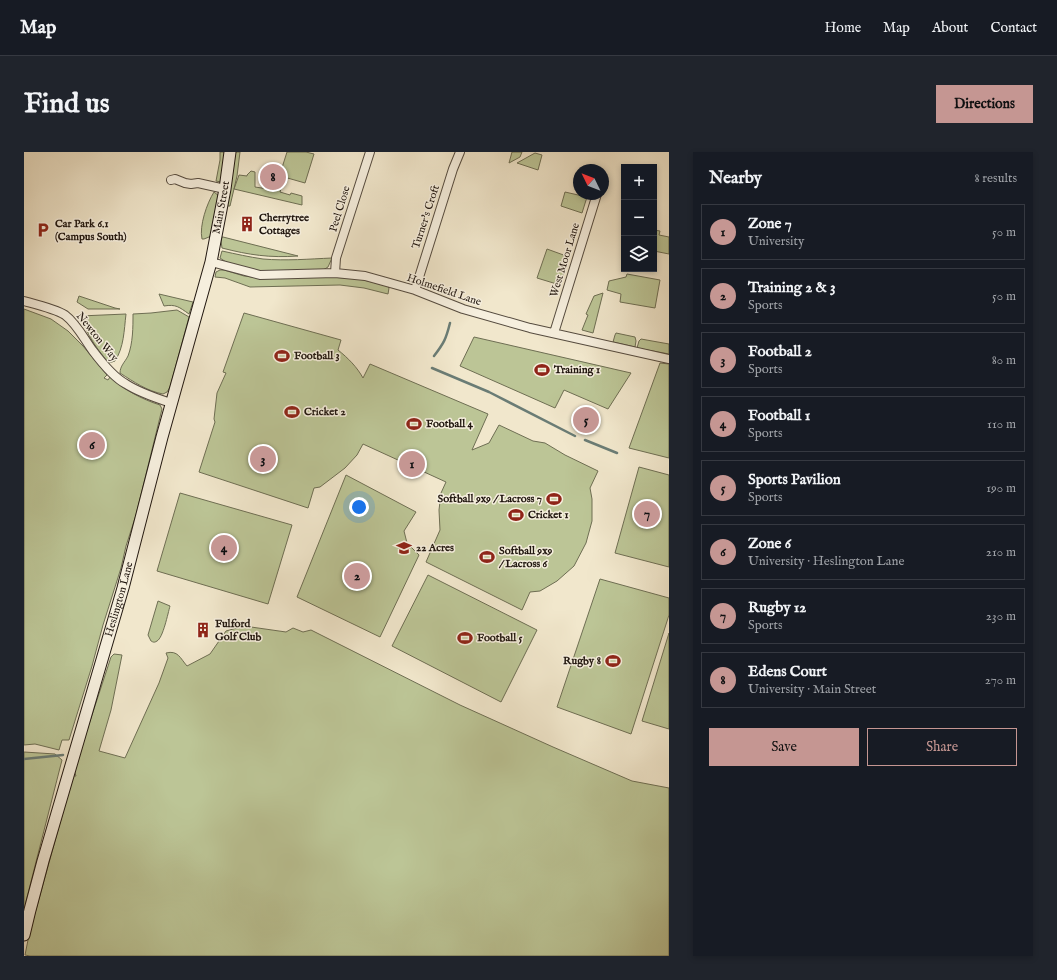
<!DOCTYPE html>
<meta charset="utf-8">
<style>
body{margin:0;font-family:"IM FELL English",serif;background:#20242c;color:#f1f3f6}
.controls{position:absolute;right:12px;top:12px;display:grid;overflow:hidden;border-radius:0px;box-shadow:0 2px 6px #0003}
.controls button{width:36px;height:36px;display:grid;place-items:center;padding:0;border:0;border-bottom:1px solid #363941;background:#171b24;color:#f1f3f6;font:20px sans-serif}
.compass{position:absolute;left:549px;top:12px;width:36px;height:36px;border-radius:50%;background:#171b24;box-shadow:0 2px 6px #0003;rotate:313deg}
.you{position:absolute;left:335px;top:355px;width:14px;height:14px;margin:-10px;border:3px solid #fff;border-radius:50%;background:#1a73e8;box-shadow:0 0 0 6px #1a73e833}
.badge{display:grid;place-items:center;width:26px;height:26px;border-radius:50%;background:#c59692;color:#111;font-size:13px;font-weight:700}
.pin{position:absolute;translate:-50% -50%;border:2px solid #fff;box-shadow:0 1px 4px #0006}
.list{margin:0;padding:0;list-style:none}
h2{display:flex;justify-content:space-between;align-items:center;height:52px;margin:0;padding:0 16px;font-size:17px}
h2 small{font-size:13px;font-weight:400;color:#9ea1a6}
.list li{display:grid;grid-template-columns:26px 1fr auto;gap:12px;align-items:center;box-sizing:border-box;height:56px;margin:0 8px 8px;padding:0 8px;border:1px solid #363941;border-radius:0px}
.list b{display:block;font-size:15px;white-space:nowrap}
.list p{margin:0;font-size:13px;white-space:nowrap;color:#9ea1a6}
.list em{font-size:13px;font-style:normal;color:#9ea1a6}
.actions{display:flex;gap:8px;padding:12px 16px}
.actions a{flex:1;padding:9px 0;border:1px solid #c59692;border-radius:0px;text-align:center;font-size:14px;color:#c59692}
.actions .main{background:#c59692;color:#111}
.icon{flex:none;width:22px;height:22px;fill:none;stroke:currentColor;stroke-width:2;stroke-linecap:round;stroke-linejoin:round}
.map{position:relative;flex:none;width:645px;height:804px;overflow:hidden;border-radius:0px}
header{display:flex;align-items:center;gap:24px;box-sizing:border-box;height:56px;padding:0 20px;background:#171b24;border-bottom:1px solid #363941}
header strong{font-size:19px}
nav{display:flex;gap:22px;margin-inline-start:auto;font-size:14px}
.intro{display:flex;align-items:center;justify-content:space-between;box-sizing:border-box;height:96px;padding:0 24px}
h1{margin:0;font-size:28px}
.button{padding:10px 18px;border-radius:0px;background:#c59692;color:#111;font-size:14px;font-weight:700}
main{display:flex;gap:24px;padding:0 24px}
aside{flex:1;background:#171b24;border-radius:0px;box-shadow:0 2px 6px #0003}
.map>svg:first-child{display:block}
</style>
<header>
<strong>Map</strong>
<nav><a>Home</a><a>Map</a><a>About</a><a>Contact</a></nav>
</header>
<div class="intro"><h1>Find us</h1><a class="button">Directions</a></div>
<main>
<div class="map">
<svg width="645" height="804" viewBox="0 0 645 804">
<rect width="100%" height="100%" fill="#f1e7cc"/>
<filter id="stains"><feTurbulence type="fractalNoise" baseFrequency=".005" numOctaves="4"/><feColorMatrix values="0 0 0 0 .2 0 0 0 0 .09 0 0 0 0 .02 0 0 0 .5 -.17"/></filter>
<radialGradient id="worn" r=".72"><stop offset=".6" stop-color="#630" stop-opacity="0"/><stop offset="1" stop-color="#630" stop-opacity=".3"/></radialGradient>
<!-- green -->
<path fill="#bcc596" stroke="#6e6e53" d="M196,0H201L197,30L192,29L196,8Z
M210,0H216L213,24L206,54H203Z
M263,0H282L290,2L281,31L260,25L256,22Z
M488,0H498L496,5L485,11Z
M511,1L518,3L514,18L493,11Z
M250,18L260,27L256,40L266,43L267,41L278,44V53L210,37L215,23L223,24V23L227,19L231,20V35L244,37L246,20Z
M190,40L195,44L187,83L185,85L180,87H178C175,74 183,51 190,40Z
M541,40L563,45L558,61L537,54Z
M630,78L636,79L635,83L645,85V102L630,99Z
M198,85H199L274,104C246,106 225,103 198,96L197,89Z
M523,97L545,105L536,133L513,126Z
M198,99C212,102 225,105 239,107C262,109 285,107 308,106L304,115L299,118L237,119L224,117L202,110L196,106Z
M196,118H200L220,124L236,126L306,125L336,127L363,134L365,136L364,142L340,136L316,133L226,135L201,126L191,125L192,120Z
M603,122L636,128L631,156L596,150L597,142L583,138L585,129L602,125Z
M579,141L569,181L558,178L564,163L562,162L570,144Z
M135,142L169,150L165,162C155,155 152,152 140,154Z
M55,144L91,156L96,157H64L53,150Z
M0,157L27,167L44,179L59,194L83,223L80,226L84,228L86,225C101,238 117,247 136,253L138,257L112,363L102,394L97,416L79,473L68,514L45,588H38L35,598L11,592L0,593Z
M153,158L165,165L146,235L143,240L139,242C123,239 110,230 96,221C96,214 101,210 104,204C109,191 109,175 109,162L127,161Z
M220,161L317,188L314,198C324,206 333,215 339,226L346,212L464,262L448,298L465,291L475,273L509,289L521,291L541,303L574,319L566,336L568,347V369L562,391L550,414L533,429L516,439L506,440L498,458L402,410L416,378L415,358L417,341L422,330L339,292L333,303L321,316L296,335L290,336L284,356L175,320L191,270L190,267L193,241L202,221L199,220Z
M102,162C100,179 100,195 91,209L85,211C78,203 71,194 66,185C62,178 60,171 56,164Z
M592,181L611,185L612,189L611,195L589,190L591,183Z
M450,185L607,221L584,257L540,238L531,256L436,214Z
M617,187L645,192V202L613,196L615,189Z
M636,211L645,212V306L605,296Z
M615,315L645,323V415L591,401Z
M322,323L392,360L380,379L383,391L395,403L356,485L273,445Z
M156,341L268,373L244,452L133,419Z
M404,423L513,478L477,550L368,494Z
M576,427L645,446V463L607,582L533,555Z
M134,449L146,454C144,461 139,486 133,489C130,491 129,490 127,489L124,483Z
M220,474L262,480L269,476L279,480L287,478L436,553L529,595L608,629L645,636V804H6L1,803L5,783L49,624H52L50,618L87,505L90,502L98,503L87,558L75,599L101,606L135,531L144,506L142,501C154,498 156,506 163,514L186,502L202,479Z
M645,481V577L618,569Z
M0,600L31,602L38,608L0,757Z"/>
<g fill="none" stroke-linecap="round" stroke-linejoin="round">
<!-- stream -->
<path stroke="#6a7c75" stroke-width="2.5" d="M410,204C420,191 422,187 426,171
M408,216L465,240L551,284
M561,288L593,301
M0,607L39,603"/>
<!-- street casing -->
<g stroke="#554b3f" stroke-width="10">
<path id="street" d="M147,28L151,27L161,31L167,32L174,31L201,37
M187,110L236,123L311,121L341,124L391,138L439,157L506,176L645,207
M311,121L312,106L346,0
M391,138L429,17L436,0
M0,149C11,152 32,157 41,163C53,172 60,187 69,199C78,211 89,225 102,232C116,241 132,246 147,251
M530,181L573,42"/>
</g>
<!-- secondary casing -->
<g stroke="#211710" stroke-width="13">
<g id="secondary">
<path id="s1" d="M0,783L6,758L19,709L99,436L138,285L187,110L201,37L206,0"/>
</g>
</g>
<!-- street -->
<use href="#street" stroke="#f6efde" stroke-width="8"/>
<!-- secondary -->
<use href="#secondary" stroke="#f6efde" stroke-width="11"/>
</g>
<!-- icons -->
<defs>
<g id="building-bare" transform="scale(1.2)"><path d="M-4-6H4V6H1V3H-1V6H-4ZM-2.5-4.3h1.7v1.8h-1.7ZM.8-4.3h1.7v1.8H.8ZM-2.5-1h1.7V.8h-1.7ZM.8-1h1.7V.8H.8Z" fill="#8f2418" stroke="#f6efde" stroke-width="2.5" paint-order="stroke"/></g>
<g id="parking-bare" transform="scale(1.2)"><path d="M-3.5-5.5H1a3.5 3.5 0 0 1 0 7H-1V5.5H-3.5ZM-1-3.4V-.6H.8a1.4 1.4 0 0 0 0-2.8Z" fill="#8f2418" stroke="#f6efde" stroke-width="2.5" paint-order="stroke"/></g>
<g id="stadium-bare" transform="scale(1.2)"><path d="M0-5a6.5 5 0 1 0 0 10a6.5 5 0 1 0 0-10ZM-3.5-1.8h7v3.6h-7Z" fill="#8f2418" stroke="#f6efde" stroke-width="2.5" paint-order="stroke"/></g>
<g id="university-bare" transform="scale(1.2)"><path d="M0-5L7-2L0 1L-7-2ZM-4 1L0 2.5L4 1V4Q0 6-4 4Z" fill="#8f2418" stroke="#f6efde" stroke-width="2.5" paint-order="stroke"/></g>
</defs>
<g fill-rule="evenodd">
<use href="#building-bare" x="223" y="72"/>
<use href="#parking-bare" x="19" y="78"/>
<use href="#stadium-bare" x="258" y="204"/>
<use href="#stadium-bare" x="518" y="218"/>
<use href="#stadium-bare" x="268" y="260"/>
<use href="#stadium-bare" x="390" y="272"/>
<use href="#stadium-bare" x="530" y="347"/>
<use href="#stadium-bare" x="492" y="363"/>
<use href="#university-bare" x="380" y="396"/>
<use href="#stadium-bare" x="463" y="405"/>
<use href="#building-bare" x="179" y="478"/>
<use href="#stadium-bare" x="441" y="486"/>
<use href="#stadium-bare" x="589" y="509"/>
</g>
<g text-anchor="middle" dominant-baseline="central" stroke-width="3" stroke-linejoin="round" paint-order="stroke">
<!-- street labels -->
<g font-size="11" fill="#211710" stroke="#f6efde">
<text stroke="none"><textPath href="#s1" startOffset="754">Main Street</textPath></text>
<text transform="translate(316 57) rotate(-73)">Peel Close</text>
<text transform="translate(402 65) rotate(-72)">Turner's Croft</text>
<text transform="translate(541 108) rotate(-73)">West Moor Lane</text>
<text transform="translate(420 138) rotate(19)">Holmefield Lane</text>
<text transform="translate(73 185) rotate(51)">Newton Way</text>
<text stroke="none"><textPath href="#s1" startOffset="349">Heslington Lane</textPath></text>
</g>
<!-- poi labels -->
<g font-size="11" font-weight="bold" fill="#211710" stroke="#f6efde" text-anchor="start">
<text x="235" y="66">Cherrytree<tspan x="235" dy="13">Cottages</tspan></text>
<text x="31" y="72">Car Park 6.1<tspan x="31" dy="13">(Campus South)</tspan></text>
<text x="270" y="204">Football 3</text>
<text x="530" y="218">Training 1</text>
<text x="280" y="260">Cricket 2</text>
<text x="402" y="272">Football 4</text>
<text x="518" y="347" text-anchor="end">Softball 9x9 / Lacross 7</text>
<text x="504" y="363">Cricket 1</text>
<text x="392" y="396">22 Acres</text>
<text x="475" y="399">Softball 9x9<tspan x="475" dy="13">/ Lacross 6</tspan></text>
<text x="191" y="472">Fulford<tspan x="191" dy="13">Golf Club</tspan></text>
<text x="453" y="486">Football 5</text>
<text x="577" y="509" text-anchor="end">Rugby 8</text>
</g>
</g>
<rect width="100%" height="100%" filter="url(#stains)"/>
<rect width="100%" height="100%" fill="url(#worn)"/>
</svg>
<div class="controls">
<button>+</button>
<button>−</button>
<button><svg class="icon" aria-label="layers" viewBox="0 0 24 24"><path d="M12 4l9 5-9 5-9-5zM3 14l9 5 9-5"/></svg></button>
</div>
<svg class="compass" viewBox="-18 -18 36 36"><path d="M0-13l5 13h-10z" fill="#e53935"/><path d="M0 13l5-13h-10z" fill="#9ea1a6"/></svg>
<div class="you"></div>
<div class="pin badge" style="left:388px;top:312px">1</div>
<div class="pin badge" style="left:333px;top:424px">2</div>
<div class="pin badge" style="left:239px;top:307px">3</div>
<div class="pin badge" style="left:200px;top:396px">4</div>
<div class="pin badge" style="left:562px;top:268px">5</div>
<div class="pin badge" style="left:68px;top:293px">6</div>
<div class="pin badge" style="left:623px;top:362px">7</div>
<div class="pin badge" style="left:249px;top:25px">8</div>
</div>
<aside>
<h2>Nearby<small>8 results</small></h2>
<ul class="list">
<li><span class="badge">1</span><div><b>Zone 7</b><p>University</p></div><em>50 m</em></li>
<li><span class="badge">2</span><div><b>Training 2 &amp; 3</b><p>Sports</p></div><em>50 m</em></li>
<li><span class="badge">3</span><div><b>Football 2</b><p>Sports</p></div><em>80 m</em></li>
<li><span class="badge">4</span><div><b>Football 1</b><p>Sports</p></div><em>110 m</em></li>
<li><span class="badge">5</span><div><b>Sports Pavilion</b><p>Sports</p></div><em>190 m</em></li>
<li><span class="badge">6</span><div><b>Zone 6</b><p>University · Heslington Lane</p></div><em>210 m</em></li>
<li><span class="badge">7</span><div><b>Rugby 12</b><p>Sports</p></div><em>230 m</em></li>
<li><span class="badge">8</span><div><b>Edens Court</b><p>University · Main Street</p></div><em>270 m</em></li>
</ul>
<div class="actions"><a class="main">Save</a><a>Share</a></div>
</aside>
</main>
